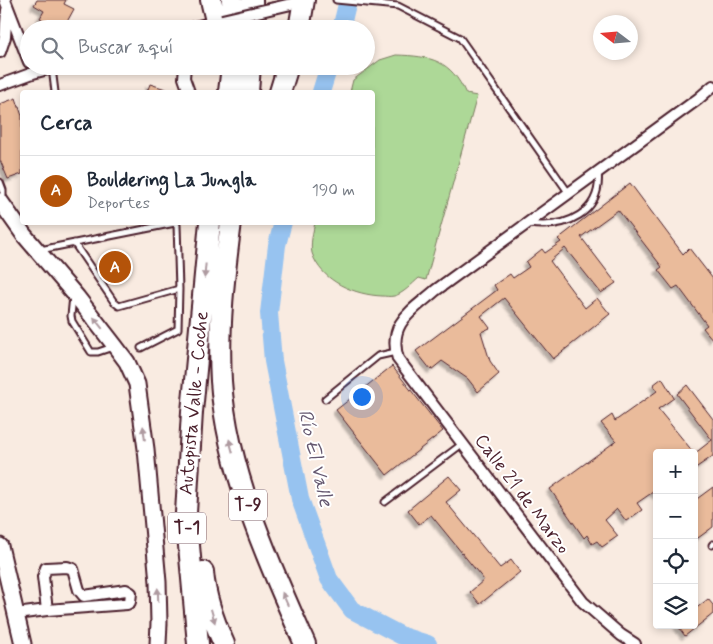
<!DOCTYPE html>
<html lang="es">
<meta charset="utf-8">
<style>
body{margin:0;font-family:Mynerve,sans-serif;background:#f2f2f3;color:#1f2937}
.controls{position:absolute;right:15px;bottom:15px;display:grid;overflow:hidden;border-radius:5px;box-shadow:0 2px 8px #0003}
.controls button{width:45px;height:45px;display:grid;place-items:center;padding:0;border:0;border-bottom:1px solid #e0e1e3;background:#fff;color:#1f2937;font:25px sans-serif}
.compass{position:absolute;left:593px;top:15px;width:45px;height:45px;border-radius:50%;background:#fff;box-shadow:0 2px 8px #0003;rotate:286deg}
.you{position:absolute;left:361px;top:396px;width:18px;height:18px;margin:-12px;border:4px solid #fff;border-radius:50%;background:#1a73e8;box-shadow:0 0 0 8px #1a73e833}
.badge{display:grid;place-items:center;width:32px;height:32px;border-radius:50%;background:#b45309;color:#fff;font-size:16px;font-weight:700}
.pin{position:absolute;translate:-50% -50%;border:2px solid #fff;box-shadow:0 1px 5px #0006}
.list{margin:0;padding:0;list-style:none}
h2{display:flex;justify-content:space-between;align-items:center;height:65px;margin:0;padding:0 20px;font-size:21px}
h2 small{font-size:16px;font-weight:400;color:#747a83}
.list li{display:grid;grid-template-columns:32px 1fr auto;gap:15px;align-items:center;box-sizing:border-box;height:70px;padding:0 20px;border-top:1px solid #e0e1e3}
.list b{display:block;font-size:19px;white-space:nowrap}
.list p{margin:0;font-size:16px;white-space:nowrap;color:#747a83}
.list em{font-size:16px;font-style:normal;color:#747a83}
.icon{flex:none;width:28px;height:28px;fill:none;stroke:currentColor;stroke-width:2;stroke-linecap:round;stroke-linejoin:round}
.map{position:relative;flex:none;width:713px;height:644px;overflow:hidden}
.search{position:absolute;background:#fff;box-shadow:0 2px 8px #0003;left:20px;top:20px;width:355px;height:55px;display:flex;align-items:center;gap:12px;box-sizing:border-box;padding:0 18px;border-radius:28px;color:#747a83;font-size:19px}
.panel{position:absolute;background:#fff;box-shadow:0 2px 8px #0003;left:20px;top:90px;width:355px;height:135px;border-radius:5px}
.map>svg:first-child{display:block}
</style>
<div class="map">
<svg width="713" height="644" viewBox="0 0 713 644">
<defs>
<filter id="shadow"><feDropShadow dx="-3.5" dy="3.5" stdDeviation="1" flood-color="#0004"/></filter>
</defs>
<rect width="100%" height="100%" fill="#f9ebe1"/>
<filter id="ink" filterUnits="userSpaceOnUse"><feTurbulence type="fractalNoise" baseFrequency=".02" numOctaves="2"/><feDisplacementMap in="SourceGraphic" scale="10" xChannelSelector="R" yChannelSelector="G"/><feConvolveMatrix kernelMatrix="1 2 1 2 8 2 1 2 1" color-interpolation-filters="sRGB"/></filter>
<g filter="url(#ink)">
<!-- green -->
<path fill="#add897" stroke="#7c7c61" d="M396,55C431,56 451,60 466,94L477,96L426,280L419,278C412,284 403,294 394,296C390,297 385,296 382,296C356,295 321,282 312,253C310,245 313,231 315,223L372,222V92H350L353,80L380,60Z"/>
<g fill="none" stroke-linecap="round" stroke-linejoin="round">
<!-- river -->
<path stroke="#97c3f0" stroke-width="18" d="M341,29L348,0
M321,92L329,66
M283,222L277,245L269,313L273,361L300,499L329,579L352,610L402,636L428,644"/>
</g>
<!-- building -->
<path fill="#eabb9b" stroke="#4a1f2b" filter="url(#shadow)" d="M37,0H66L64,4L74,9L63,29H60L40,18L44,11L34,5Z
M150,84L172,91V92H147Z
M16,98L22,116V174L8,179L0,160V104Z
M630,183L683,254L689,248L713,279V340L703,328L707,325L678,286L673,289L658,270L662,267L618,210L581,237L616,283L601,293L565,248L550,261L585,308L597,298L610,314L553,359L504,298L481,316L490,328L481,332L490,361L499,374L478,392L468,379L442,361L431,370L416,351L497,290L494,285L510,274L513,278L529,267L526,262L542,249L545,253L561,242L558,239Z
M392,366L443,431L387,475L336,410Z
M662,378L674,398L658,409L694,453H657V496L653,492L637,503L642,510L626,521L617,509L605,520L618,536L602,547L597,541L592,544L587,535L584,538L550,489L616,441L601,423L612,415L615,421L657,391L653,385Z
M687,385L713,419V456L694,469V454L712,440L677,394Z
M449,476L461,490L446,502L500,568L511,560L520,572L480,604L470,592L484,580L431,515L419,524L408,510Z
M713,487V527L698,538L694,534V501Z
M708,599L713,605V614L685,636L677,625H694V610Z"/>
<g fill="none" stroke-linecap="round" stroke-linejoin="round">
<!-- lane casing -->
<g stroke="#4a1f2b" stroke-width="9">
<path id="lane" d="M336,0L398,6L460,38L568,192
M52,68L55,92
M0,182L3,190V199
M529,224C566,229 603,213 598,171
M74,243L114,302L119,306L179,289
M40,250L175,223L177,225L179,289L178,329L141,348
M73,296L71,316L72,321L91,352H98L113,347
M325,399L378,356L396,352
M385,502L462,444
M712,545L713,544"/>
</g>
<!-- street casing -->
<g stroke="#4a1f2b" stroke-width="14">
<path id="street" d="M5,0L29,62
M274,8L304,1
M187,29L218,21
M0,52L5,37L7,10
M185,66L184,78L189,92
M0,85L33,73L59,66
M16,614L47,610L127,604L130,602L131,593L126,590L84,596L79,590L73,569L67,567L46,568L43,577L47,610
M635,644L621,635L583,602L398,359C387,323 412,311 436,290L698,99L713,86"/>
</g>
<!-- secondary casing -->
<g stroke="#4a1f2b" stroke-width="19">
<path id="secondary" d="M0,201L24,235L77,297L115,346L127,362L137,384L146,449L158,582L159,623L158,644
M0,546L23,644"/>
</g>
<!-- highway casing -->
<g stroke="#4a1f2b" stroke-width="24">
<path id="highway" d="M211,0L216,21
M232,0L234,29
M252,0L253,29
M299,29L304,0
M229,92L232,66
M248,92L250,66
M280,92L288,66
M231,222C224,275 218,328 221,381C227,471 269,563 305,644
M203,572C205,597 214,622 224,644
M198,644L186,513L192,412L210,222"/>
</g>
<!-- lane -->
<use href="#lane" stroke="#fff" stroke-width="5"/>
<!-- street -->
<use href="#street" stroke="#fff" stroke-width="10"/>
<!-- secondary -->
<use href="#secondary" stroke="#fff" stroke-width="15"/>
<!-- highway -->
<use href="#highway" stroke="#fff" stroke-width="20"/>
<!-- street-bridge casing -->
<g stroke="#4a1f2b" stroke-width="14" stroke-linecap="butt">
<path id="street-bridge" d="M222,20L274,8"/>
</g>
<!-- street-bridge -->
<use href="#street-bridge" stroke="#fff" stroke-width="10"/>
</g>
<!-- one-way arrows -->
<defs><path id="oneway-solid" d="M-6-.8H1V-3.2L6.5 0L1 3.2V.8H-6Z" transform="scale(1.25)"/></defs>
<g fill="#ae9aa0">
<use href="#oneway-solid" transform="translate(205 271) rotate(95)"/>
<use href="#oneway-solid" transform="translate(98 323) rotate(-128)"/>
<use href="#oneway-solid" transform="translate(144 433) rotate(-97)"/>
<use href="#oneway-solid" transform="translate(231 446) rotate(-105)"/>
<use href="#oneway-solid" transform="translate(158 595) rotate(-92)"/>
<use href="#oneway-solid" transform="translate(285 599) rotate(-114)"/>
<use href="#oneway-solid" transform="translate(213 616) rotate(74)"/>
</g>
</g>
<g text-anchor="middle" dominant-baseline="central" stroke-width="4" stroke-linejoin="round" paint-order="stroke">
<!-- shield labels -->
<g fill="#fff" stroke="#80626b" stroke-width="1">
<rect x="229" y="489.5" width="38" height="31" rx="4"/>
<rect x="168" y="512.5" width="38" height="31" rx="4"/>
</g>
<g font-size="18" font-weight="bold" fill="#4a1f2b">
<text x="248" y="505">T-9</text>
<text x="187" y="528">T-1</text>
</g>
<!-- street labels -->
<g font-size="19" fill="#4a1f2b" stroke="#fff">
<text transform="translate(194 403) rotate(-85)">Autopista Valle - Coche</text>
<text transform="translate(522 494) rotate(53)">Calle 21 de Marzo</text>
</g>
<!-- water labels -->
<g font-size="20" font-style="italic" fill="#655870" stroke="#fff">
<text transform="translate(315 458) rotate(77)">Río El Valle</text>
</g>
</g>
</svg>
<div class="controls">
<button>+</button>
<button>−</button>
<button><svg class="icon" aria-label="locate" viewBox="0 0 24 24"><circle cx="12" cy="12" r="6"/><path d="M12 2v4M12 18v4M2 12h4M18 12h4"/></svg></button>
<button><svg class="icon" aria-label="layers" viewBox="0 0 24 24"><path d="M12 4l9 5-9 5-9-5zM3 14l9 5 9-5"/></svg></button>
</div>
<svg class="compass" viewBox="-18 -18 36 36"><path d="M0-13l5 13h-10z" fill="#e53935"/><path d="M0 13l5-13h-10z" fill="#747a83"/></svg>
<div class="you"></div>
<div class="pin badge" style="left:115px;top:267px">A</div>
<div class="search"><svg class="icon" aria-label="search" viewBox="0 0 24 24"><circle cx="10" cy="10" r="6"/><path d="M15 15l6 6"/></svg>Buscar aquí</div>
<section class="panel">
<h2>Cerca<small></small></h2>
<ul class="list">
<li><span class="badge">A</span><div><b>Bouldering La Jungla</b><p>Deportes</p></div><em>190 m</em></li>
</ul>
</section>
</div>
